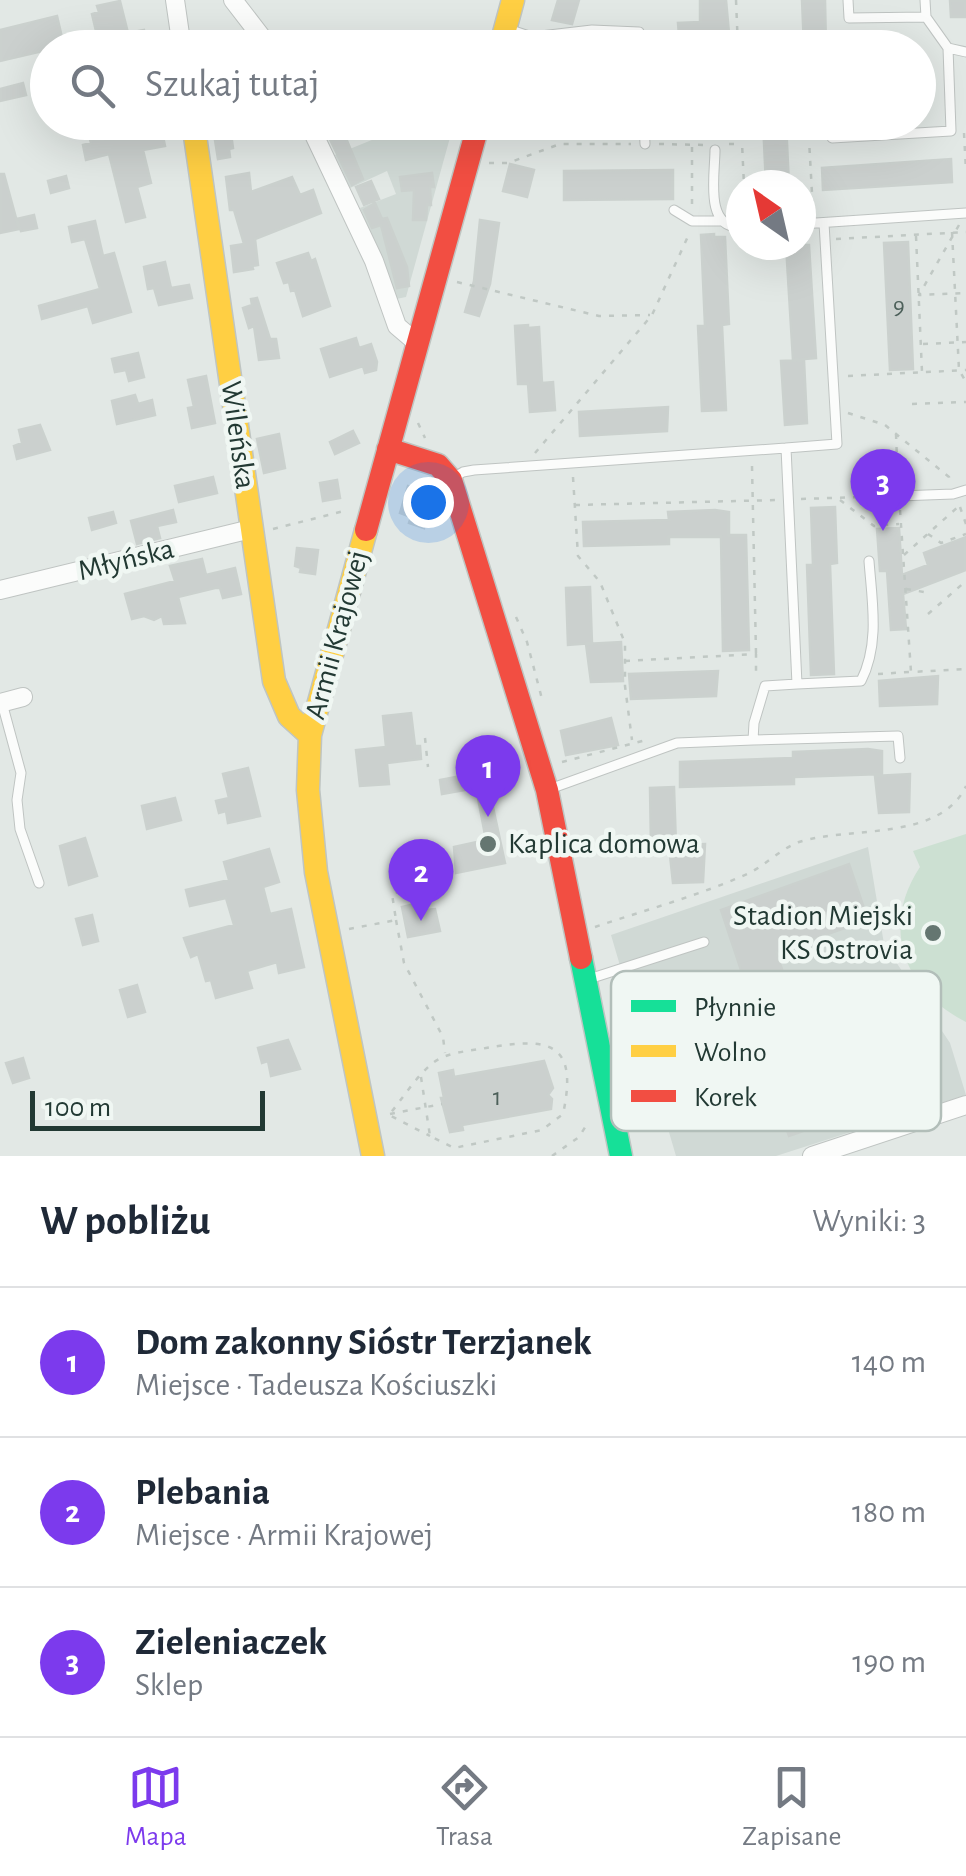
<!DOCTYPE html>
<html lang="pl">
<meta charset="utf-8">
<style>
body{margin:0;font-family:"Alegreya Sans",sans-serif;background:#f2f2f3;color:#1f2937}
.compass{position:absolute;left:726px;top:170px;width:90px;height:90px;border-radius:50%;background:#fff;box-shadow:0 10px 40px #0002;rotate:326deg}
.scale{position:absolute;left:30px;bottom:25px;width:235px;box-sizing:border-box;padding-left:10px;border:5px solid #223933;border-top:0;font-size:28px;line-height:35px;white-space:nowrap;color:#223933;-webkit-text-stroke:8px #f0f7f3;paint-order:stroke}
.you{position:absolute;left:428px;top:502px;width:35px;height:35px;margin:-25px;border:8px solid #fff;border-radius:50%;background:#1a73e8;box-shadow:0 0 0 15px #1a73e833}
.badge{display:grid;place-items:center;width:65px;height:65px;border-radius:50%;background:#7c3aed;color:#fff;font-size:32px;font-weight:700}
.pin{position:absolute;translate:-50% -82px;filter:drop-shadow(0 2px 5px #0008)}
.pin::after{content:'';position:absolute;top:52px;width:35px;height:30px;background:inherit;clip-path:polygon(0 0,100% 0,50% 100%)}
.list{margin:0;padding:0;list-style:none}
h2{display:flex;justify-content:space-between;align-items:center;height:130px;margin:0;padding:0 40px;font-size:42px}
h2 small{font-size:32px;font-weight:400;color:#747a83}
.list li{display:grid;grid-template-columns:65px 1fr auto;gap:30px;align-items:center;box-sizing:border-box;height:150px;padding:0 40px;border-top:2px solid #e0e1e3}
.list b{display:block;font-size:38px;white-space:nowrap}
.list p{margin:0;font-size:32px;white-space:nowrap;color:#747a83}
.list em{font-size:32px;font-style:normal;color:#747a83}
.icon{flex:none;width:55px;height:55px;fill:none;stroke:currentColor;stroke-width:2;stroke-linecap:round;stroke-linejoin:round}
.map{position:relative;flex:none;width:966px;height:1156px;overflow:hidden}
.search{position:absolute;background:#fff;box-shadow:0 10px 40px #0002;left:30px;right:30px;top:30px;height:110px;display:flex;align-items:center;gap:25px;box-sizing:border-box;padding:0 35px;border-radius:55px;color:#747a83;font-size:38px}
.sheet{height:580px;background:#fff}
nav{display:flex;justify-content:space-around;align-items:center;box-sizing:border-box;height:140px;border-top:2px solid #e0e1e3;background:#fff;font-size:28px;color:#747a83}
nav a{display:grid;justify-items:center;gap:5px}
nav .on{color:#7c3aed}
.map>svg:first-child{display:block}
</style>
<div class="map">
<svg width="966" height="1156" viewBox="0 0 966 1156">
<rect width="100%" height="100%" fill="#e2e8e5"/>
<!-- built -->
<path fill="#d0d9d5" d="M452,31L477,40L475,47H410Z
M387,123H454L406,297L396,299L360,208L396,194L387,171L350,188L335,155L384,135Z
M868,847L884,944L950,1043L966,1095L776,1156H676L611,935Z"/>
<!-- green -->
<path fill="#cce0d2" d="M966,834V1022C904,991 880,927 920,867L913,851Z"/>
<!-- building -->
<path fill="#cbd0ce" stroke="#cbd1ce" stroke-width="2.5" d="M558,0H579L572,24L552,20Z
M700,0H726L730,44L680,48L678,23L700,22Z
M802,0H825L826,46L804,47Z
M950,0H966V17H951Z
M120,1L128,33L144,30L148,48H100L92,14L99,12L97,6Z
M57,16L64,46L0,61V30Z
M23,83L26,95L0,101V89Z
M85,122H105L109,138L140,130L138,122H160L165,146L143,150L151,183L137,187L145,217L126,222L109,154L86,160L83,145L91,143Z
M503,122H546L542,137L515,133V130L502,126Z
M763,122H786L789,185H766Z
M340,124L363,179L352,185L326,131Z
M231,134L233,148L229,149L230,157L218,159L215,140Z
M951,159L952,182L823,190L822,168Z
M510,164L534,170L527,197L503,191Z
M673,170V199L564,200V171Z
M249,173L251,192L292,177L300,195L313,190L321,213L255,239L258,265L252,266L253,269L234,272L231,246L244,244L234,210H230L226,177Z
M432,173L434,187H430L431,205H427L426,220H413L414,190L402,191L400,177Z
M0,174H4L19,229L0,233Z
M66,176L69,188L51,193L48,181Z
M371,181L379,199L364,205L356,187Z
M375,203L382,219L387,218L407,267L409,286L397,288L381,225L372,228L364,210Z
M34,215L37,228L21,231L17,219Z
M480,220L499,223L490,284L479,316L465,312L474,281Z
M95,221L103,256L114,253L131,312L93,323L88,306L42,319L39,306L100,289L85,239L72,242L69,227Z
M714,234V237H725L729,324L722,325L726,410L702,411L698,326H705L701,235Z
M908,242L913,369L890,370L884,243Z
M786,245H809L816,358L793,360Z
M308,253L311,261L315,259L330,306L303,316L295,290L291,291L289,282L284,283L277,263Z
M165,262L171,288L189,285L192,298L159,305L154,288L148,289L144,267Z
M257,298L270,339H276L279,358L259,360L254,326L249,328L243,308L252,305L251,299Z
M528,325V328L539,327L542,383L553,382L555,410L530,412L528,384H518L515,326Z
M356,338L359,348L371,344L377,362L376,370L365,373L363,366L330,377L321,349Z
M138,353L144,377L129,381L126,370L115,372L112,359Z
M804,360L807,423L785,425L781,361Z
M206,376L215,423L192,428L188,408L194,407L188,380Z
M135,395L138,404L152,400L155,415L117,424L112,401Z
M668,407L667,431L580,436L579,412Z
M40,425L50,450L17,459L14,446L22,443L19,430Z
M353,431L359,443L335,454L330,442Z
M279,434L285,468L264,473L257,439Z
M213,477L217,493L179,502L175,486Z
M337,480L340,498L323,501L320,483Z
M416,485L433,494L430,506L434,508L430,522L425,521L424,528L409,523L411,517L400,513L408,486L415,488Z
M835,507L837,563L830,564L834,674L811,675L807,565H813L811,508Z
M173,510L176,522L157,526L160,538L137,544L131,521Z
M715,510L729,512V535H746L749,650L723,651L721,537H669V544L584,546L583,522L669,520L668,512Z
M113,512L116,523L92,530L89,518Z
M899,528L902,575L928,565L924,553L966,537V570L903,594L906,629L891,630L887,571H880L877,529Z
M297,548L318,550L315,574L300,572L301,568L295,566Z
M202,559L206,575L235,568L241,594L223,598L220,588H215L178,597L185,623L164,624L162,616L154,620L144,616L132,619L125,594L175,581L170,566Z
M590,587L592,643L568,645L566,588Z
M621,642L623,681L591,682L586,644Z
M718,671L716,696L631,699L629,674Z
M938,676L937,704L880,706L879,681Z
M411,713L415,746H420L421,759L387,763L389,784L360,786L356,750L386,747L383,716Z
M611,718L618,745L566,755L561,731Z
M868,749L882,751V774L794,777V784L680,787V762L793,758V752Z
M248,768L260,816L228,823L226,811L219,813L216,801L229,798L223,774Z
M477,773L479,786L488,784L505,863L456,873L454,847L486,840L476,788L442,794L440,780Z
M910,774L909,812L879,813L875,776Z
M674,787L676,845L705,844L703,882L673,883L669,846H651L650,788Z
M175,798L181,820L147,829L142,806Z
M85,838L97,876L69,885L60,846Z
M269,849L279,882L263,887L270,914L291,909L304,967L279,973L277,962L247,971L252,988L216,998L211,980L206,981L198,954L191,957L184,938L234,925L226,898L190,906L186,890L229,880L224,862Z
M849,864L868,920L776,952L826,1097L930,1058L939,1085L789,1136L776,1100L802,1091L777,1077L761,1030L770,1003L746,1011L734,976L742,973L721,910Z
M424,902L426,910L435,909L440,931L408,937L402,907Z
M92,915L98,941L83,945L76,919Z
M137,985L145,1012L128,1017L120,990Z
M288,1040L300,1069L271,1076L268,1061L262,1063L258,1048Z
M23,1058L29,1078L13,1083L6,1063Z
M544,1061L553,1088L548,1095L552,1099L551,1109L462,1125L463,1130L450,1132L441,1098H444L439,1073L453,1070L454,1077Z"/>
<g fill="none" stroke-linecap="round" stroke-linejoin="round">
<!-- lane casing -->
<g stroke="#bfc4c2" stroke-width="11">
<path id="lane" d="M848,0L849,18L926,17
M925,0L926,17L948,48L966,52
M508,29L532,37L592,30L639,32L640,48
M644,122L645,144
M831,122L832,138L951,131L948,48
M715,150C715,175 704,229 741,227
M674,210L692,221H720
M801,224L966,213
M453,478L463,472L474,470L786,448
M899,496L953,494L966,490
M797,684L861,681C880,644 872,601 869,561
M2,703L21,773L17,800L20,829L39,883
M753,740L898,736L900,758
M547,790L677,743L753,740L754,723L765,686L797,684L786,448L837,444L824,223
M589,979L704,942"/>
</g>
<!-- street casing -->
<g stroke="#bfc4c2" stroke-width="20">
<path id="street" d="M175,0L182,48
M233,0L270,48
M308,122L374,261L397,326L417,343
M0,590L251,529
M0,703L23,697
M812,1156L966,1105"/>
</g>
<!-- fast casing -->
<g stroke="#bfc5c2" stroke-width="25">
<path id="fast" d="M581,958L621,1156"/>
</g>
<!-- slow casing -->
<g stroke="#bfc5c2" stroke-width="25">
<path id="slow" d="M500,48L513,0
M193,122L274,681L289,716L310,735
M366,530L310,735L308,790L316,872L373,1156"/>
</g>
<!-- jam casing -->
<g stroke="#bfc5c2" stroke-width="25">
<path id="jam" d="M388,449L438,465L451,480L547,790L581,958
M366,530L479,122"/>
</g>
<!-- path -->
<path stroke="#c0c8c4" stroke-width="2.5" stroke-dasharray="5 8" stroke-linecap="butt" d="M736,0L738,48
M839,48L840,29
M741,122L744,185
M808,122L813,211
M964,133L966,171
M659,144L706,145
M729,144H742
M489,163H508L560,144H631
M692,204V145L699,122
M959,225L919,295L966,293
M952,232L959,370L966,382
M916,236L922,372
M836,239L966,232
M457,282L599,316L650,315
M923,344L966,342
M848,376L966,370
M912,404L966,402
M848,413L885,425L949,477L950,482
M418,423L425,438
M896,434L898,482
M535,453L652,315L690,232
M752,466L756,653
M573,477L578,556L600,582L625,643V686L632,740
M801,499L888,496
M840,500L874,526L899,524
M575,505L778,500
M960,507L966,524
M900,510L911,672L966,669
M273,529L348,510
M928,534L941,543L966,534
M904,555L959,506L958,504
M906,589L924,592
M928,614L966,581
M516,617L527,642L542,699
M625,661L756,654V676
M878,674L909,672
M425,738L428,767
M562,762L646,740
M396,920L404,963L443,1037L445,1053
M595,927C645,910 698,896 747,874C765,866 780,849 799,842C848,826 940,842 966,786
M349,929L396,920L392,894L420,885
M421,1077L430,1136L454,1148L542,1130L563,1114C579,1041 548,1037 486,1048C470,1051 448,1052 434,1062C417,1075 403,1098 389,1115L430,1136
M390,1114L442,1104
M552,1156L579,1137L589,1121"/>
<!-- lane -->
<use href="#lane" stroke="#fbfcfb" stroke-width="9"/>
<!-- street -->
<use href="#street" stroke="#fbfcfb" stroke-width="18"/>
<!-- fast -->
<use href="#fast" stroke="#16e098" stroke-width="22"/>
<!-- slow -->
<use href="#slow" stroke="#ffcf43" stroke-width="22"/>
<!-- jam -->
<use href="#jam" stroke="#f24e42" stroke-width="22"/>
</g>
<!-- markers -->
<g fill="#657671" stroke="#f0f7f3" stroke-width="4">
<circle cx="488" cy="844" r="10"/>
<circle cx="933" cy="933" r="10"/>
</g>
<g text-anchor="middle" dominant-baseline="central" stroke-width="9" stroke-linejoin="round" paint-order="stroke">
<!-- number labels -->
<g font-size="25" fill="#4d605a">
<text x="899" y="306">9</text>
<text x="497" y="1097">1</text>
</g>
<!-- street labels -->
<g font-size="30" fill="#223933" stroke="#f0f7f3">
<text transform="translate(238 435) rotate(82)">Wileńska</text>
<text transform="translate(126 560) rotate(-14)">Młyńska</text>
<text transform="translate(337 635) rotate(-75)">Armii Krajowej</text>
</g>
<!-- poi labels -->
<g font-size="30" fill="#223933" stroke="#f0f7f3" text-anchor="start">
<text x="508" y="844">Kaplica domowa</text>
<text x="913" y="916" text-anchor="end">Stadion Miejski<tspan x="913" dy="34">KS Ostrovia</tspan></text>
</g>
</g>
<!-- legend -->
<rect x="611" y="971" width="330" height="160" rx="15" fill="#f0f7f3" stroke="#b2beb9" stroke-width="2.5"/>
<rect x="631" y="1000" width="45" height="12" fill="#16e098"/>
<rect x="631" y="1045" width="45" height="12" fill="#ffcf43"/>
<rect x="631" y="1090" width="45" height="12" fill="#f24e42"/>
<g font-size="28" fill="#223933">
<text x="694" y="1016">Płynnie</text>
<text x="694" y="1061">Wolno</text>
<text x="694" y="1106">Korek</text>
</g>
</svg>
<svg class="compass" viewBox="-18 -18 36 36"><path d="M0-13l5 13h-10z" fill="#e53935"/><path d="M0 13l5-13h-10z" fill="#747a83"/></svg>
<div class="scale">100 m</div>
<div class="you"></div>
<div class="pin badge" style="left:488px;top:817px">1</div>
<div class="pin badge" style="left:421px;top:921px">2</div>
<div class="pin badge" style="left:883px;top:531px">3</div>
<div class="search"><svg class="icon" aria-label="search" viewBox="0 0 24 24"><circle cx="10" cy="10" r="6"/><path d="M15 15l6 6"/></svg>Szukaj tutaj</div>
</div>
<section class="sheet">
<h2>W pobliżu<small>Wyniki: 3</small></h2>
<ul class="list">
<li><span class="badge">1</span><div><b>Dom zakonny Sióstr Terzjanek</b><p>Miejsce · Tadeusza Kościuszki</p></div><em>140 m</em></li>
<li><span class="badge">2</span><div><b>Plebania</b><p>Miejsce · Armii Krajowej</p></div><em>180 m</em></li>
<li><span class="badge">3</span><div><b>Zieleniaczek</b><p>Sklep</p></div><em>190 m</em></li>
</ul>
</section>
<nav>
<a class="on"><svg class="icon" aria-label="map" viewBox="0 0 24 24"><path d="M3 6l6-2 6 2 6-2v14l-6 2-6-2-6 2zM9 4v14M15 6v14"/></svg>Mapa</a>
<a><svg class="icon" aria-label="directions" viewBox="0 0 24 24"><path d="M12 3l9 9-9 9-9-9zM9 14v-3h6M13 9l2 2-2 2"/></svg>Trasa</a>
<a><svg class="icon" aria-label="saved" viewBox="0 0 24 24"><path d="M7 4h10v16l-5-4-5 4z"/></svg>Zapisane</a>
</nav>
